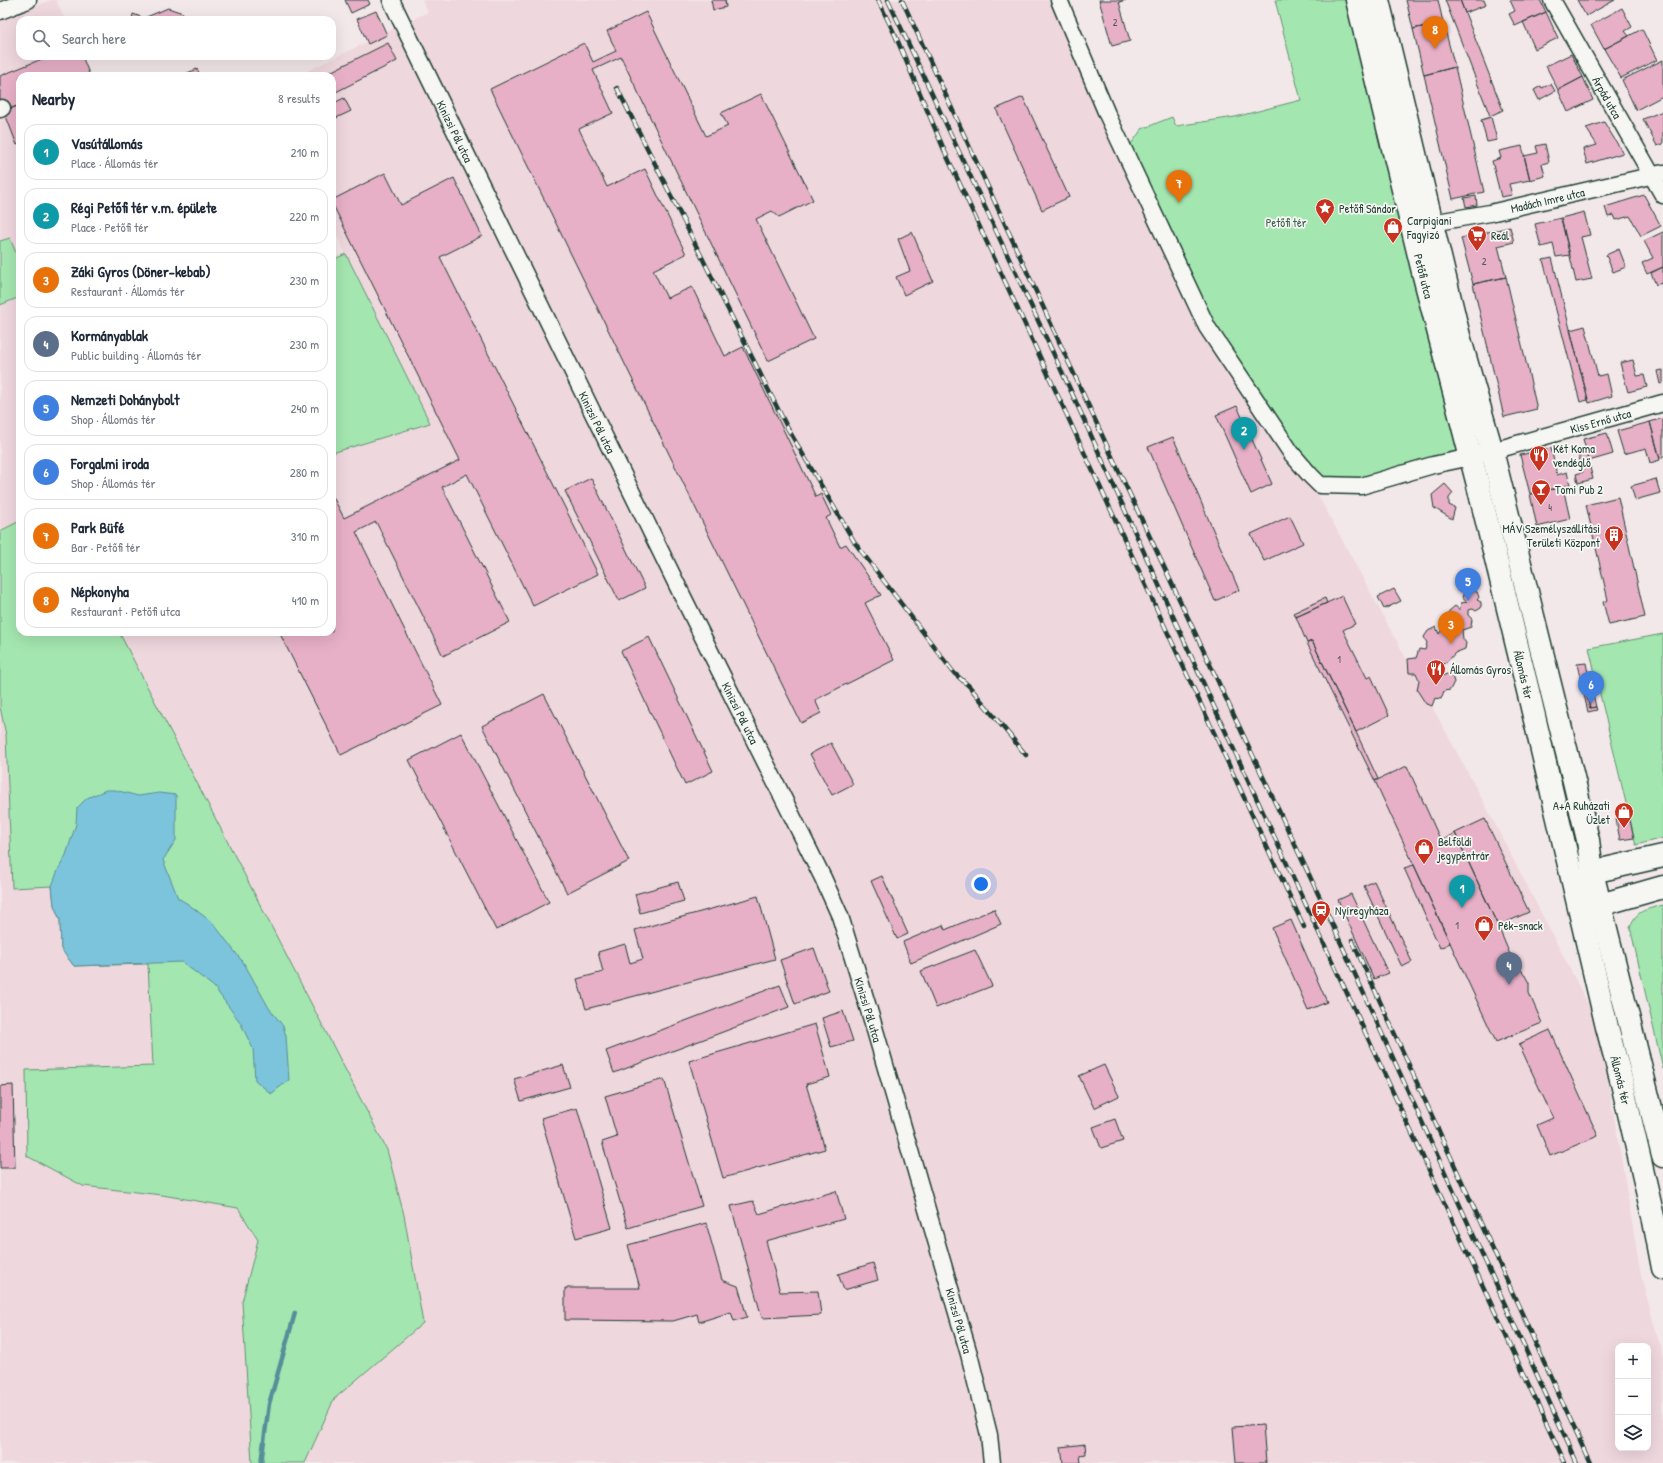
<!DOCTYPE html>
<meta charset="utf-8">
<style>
body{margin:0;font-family:"Patrick Hand",sans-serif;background:#f2f2f3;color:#1f2937}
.controls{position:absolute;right:12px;bottom:12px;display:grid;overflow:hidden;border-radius:8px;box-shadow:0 4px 16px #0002}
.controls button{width:36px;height:36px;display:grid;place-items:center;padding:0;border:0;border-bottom:1px solid #e0e1e3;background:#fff;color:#1f2937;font:20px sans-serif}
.you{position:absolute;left:981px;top:884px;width:14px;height:14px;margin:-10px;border:3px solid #fff;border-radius:50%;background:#1a73e8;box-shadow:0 0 0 6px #1a73e833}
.badge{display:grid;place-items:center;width:26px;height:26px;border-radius:50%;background:#c8321e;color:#fff;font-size:13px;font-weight:700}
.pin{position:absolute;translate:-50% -33px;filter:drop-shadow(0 1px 2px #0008)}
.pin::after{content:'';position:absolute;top:21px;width:14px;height:12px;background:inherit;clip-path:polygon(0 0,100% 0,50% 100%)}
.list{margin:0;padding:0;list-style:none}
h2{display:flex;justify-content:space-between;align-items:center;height:52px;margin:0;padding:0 16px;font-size:17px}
h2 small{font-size:13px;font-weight:400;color:#747a83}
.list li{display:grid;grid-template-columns:26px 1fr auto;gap:12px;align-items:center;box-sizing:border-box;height:56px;margin:0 8px 8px;padding:0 8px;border:1px solid #e0e1e3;border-radius:12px}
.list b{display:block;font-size:15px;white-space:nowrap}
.list p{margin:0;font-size:13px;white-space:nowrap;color:#747a83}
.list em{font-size:13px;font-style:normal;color:#747a83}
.icon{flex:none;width:22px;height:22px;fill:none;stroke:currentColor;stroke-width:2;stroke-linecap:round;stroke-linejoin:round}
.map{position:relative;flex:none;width:1663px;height:1463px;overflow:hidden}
.search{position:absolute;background:#fff;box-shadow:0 4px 16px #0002;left:16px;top:16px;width:320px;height:44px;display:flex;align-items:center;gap:10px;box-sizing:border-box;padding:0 14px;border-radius:12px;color:#747a83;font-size:15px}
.panel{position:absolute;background:#fff;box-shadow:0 4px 16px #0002;left:16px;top:72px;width:320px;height:564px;border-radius:12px}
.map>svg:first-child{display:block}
</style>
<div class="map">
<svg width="1663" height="1463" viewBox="0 0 1663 1463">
<rect width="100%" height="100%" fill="#f3e8e9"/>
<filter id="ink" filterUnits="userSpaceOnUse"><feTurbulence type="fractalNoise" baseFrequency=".025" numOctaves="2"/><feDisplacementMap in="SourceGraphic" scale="8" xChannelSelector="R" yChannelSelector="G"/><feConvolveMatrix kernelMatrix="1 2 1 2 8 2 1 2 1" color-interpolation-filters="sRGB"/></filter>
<g filter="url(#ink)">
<!-- built -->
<path fill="#efd7de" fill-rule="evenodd" d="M51,0H56L65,20H20V56H80L20,76V632H332V260L346,254L332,226V76H297L428,12L422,0H1055L1120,149L1311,482L1480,795L1598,1023L1642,1280L1663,1355V1463H0V21ZM1618,1346H1648V1448H1618Z"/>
<!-- green -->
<path fill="#a4e6b0" stroke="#629272" d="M1275,0H1348L1459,455L1374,481L1321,482L1211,327L1128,148L1142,129L1172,117L1176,126L1235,117L1301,100Z
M10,238L20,263V297L0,305V241Z
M346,254L430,423L332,453V260Z
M20,521V632H119L387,1150L404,1215L423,1323L334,1399L305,1463H252L242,1302L258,1240L238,1208L162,1195L83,1186L27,1156L26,1070L153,1066L148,964L74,966L61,949L60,920L54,905L52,886L12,888L6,735L0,707V531Z
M1663,634V838L1636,845L1589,648Z
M1663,905V1069L1630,927C1637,909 1646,910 1663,905Z"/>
<!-- water -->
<path fill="#7cc4dc" stroke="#578e99" d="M106,790H115L138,796L159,793L176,795V840L163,860L178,898L188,904L213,923L245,965L269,1008L283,1026L286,1036L289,1080L271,1094L255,1080L253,1049L240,1022L214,987L182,962L74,966L61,949L60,920L54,905L52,886L58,870L66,855L76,824L77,808L87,798Z"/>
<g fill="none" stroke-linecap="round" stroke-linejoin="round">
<!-- stream -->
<path stroke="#578e99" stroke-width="4.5" d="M261,1463L269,1404L295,1313"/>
</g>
<!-- building -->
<path fill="#e7b0c6" stroke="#1f3d34" d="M345,0H368L370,4L351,13Z
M711,0H725L726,7L713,10Z
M1099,0H1126L1119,2L1130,41L1112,46Z
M1406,0H1438L1443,22L1413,29Z
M1445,0H1460L1503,110L1490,116Z
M1460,0H1484L1486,5L1465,13Z
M1510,0H1540L1546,12L1515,26L1509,14L1515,11Z
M1577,0H1615L1586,16Z
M168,8L183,13L181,20H132L133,14L144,18Z
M1622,8L1632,27L1625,31L1629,36L1604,49L1591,25Z
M376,11L387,35L368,44L357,19Z
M646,12L706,136L728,126L721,113L761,94L813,200L779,217L772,211L756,219L814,339L768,361L621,57L593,70L613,113L579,129L607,187L645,169L686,254L653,270L667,298L692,287L725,356L743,347L816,497L821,494L831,515L826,518L840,547L846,544L881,595L865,603L894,660L815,700L821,713L801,723L490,89L584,43L593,62L616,51L607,31Z
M1546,12L1558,38L1535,49L1523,22Z
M1443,22L1455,67L1424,75L1413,29Z
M1642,29L1657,60L1621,78L1604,49Z
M388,43L397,61L332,94V76H322Z
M1571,54L1583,77L1558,90L1546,66Z
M49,56H82L90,76H20V105L4,111L0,102V76Z
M1663,60V96L1636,110L1622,80Z
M1455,67L1484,192L1453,199L1424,75Z
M197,69L201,76H180Z
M1583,77L1593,100L1568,112L1558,90Z
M1551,84L1555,91L1539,100L1534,90L1541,86L1542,88Z
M1023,97L1069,197L1042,210L996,109Z
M344,98L351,111L332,120V104Z
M20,105V143L17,145L4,111Z
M1663,111V144L1657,146L1643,119Z
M1491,117L1497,140L1487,142L1481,120Z
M1604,122L1623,153L1587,164L1583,149L1597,145L1586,128Z
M1545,144L1549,162L1542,164L1545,176L1530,180L1524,156L1538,153L1536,146Z
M1522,146L1530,180L1509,184L1512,195L1501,197L1492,161L1501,158L1499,151Z
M385,173L401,205L454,178L482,236L440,257L598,574L533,606L467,474L442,487L510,622L443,656L376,522L356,532L442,705L341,755L279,632H332V495L344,518L460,460L332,203V200Z
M1644,195L1661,226L1641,236L1630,216L1616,220L1614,215L1608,217L1605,207Z
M1476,196L1477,205L1466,207L1464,198Z
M1584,212L1590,235L1581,237L1592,279L1576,282L1561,218Z
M1561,218L1570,255L1556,257L1553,244L1541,247L1535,224Z
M1510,227L1514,242L1498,246L1506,277L1473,284L1461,238Z
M912,232L933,281L904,295L896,277L910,271L898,239Z
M1663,232V267L1647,274L1642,263L1653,258L1644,241Z
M1619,249L1626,267L1613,272L1606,255Z
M1552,258L1588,400L1580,402L1543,260Z
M1663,267V288L1661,283L1656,285L1651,273Z
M1506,277L1537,409L1504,417L1473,284Z
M1585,326L1598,376L1607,374L1612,396L1589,403L1570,330Z
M1633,360L1637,376L1644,375L1647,387L1628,392L1620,363Z
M1663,370V383L1660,384L1657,371Z
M1237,406L1272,484L1251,494L1216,415Z
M1663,418V457L1660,458L1650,422Z
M1650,422L1660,460L1650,463L1646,448L1624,454L1617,431Z
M1607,433L1613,454L1589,461L1583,439Z
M1173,437L1239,590L1215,601L1148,447Z
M1551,448L1557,475L1567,472L1570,485L1530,494L1520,455Z
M1586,452L1593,479L1578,483L1576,474L1583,472L1578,454Z
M591,478L645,588L619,601L565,491Z
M1656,479L1660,493L1635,500L1631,486Z
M1445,484L1453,493L1449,498V505L1455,508L1452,519L1434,508L1432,495Z
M1563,487L1570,519L1537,527L1530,494Z
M1618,497L1645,617L1609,625L1603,602L1608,600L1586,505Z
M1290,516L1303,543L1264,561L1251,534Z
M1394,589L1401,601L1384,609L1378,597Z
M1470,589L1477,592L1479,597L1477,600L1481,602V608L1476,611L1473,609L1468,610V615L1472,619L1471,627L1462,630L1463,639L1466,643L1465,649L1455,653L1447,662L1437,667L1442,676L1447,674L1452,676L1454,682L1450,690L1444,691L1441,699L1435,698L1432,706L1426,704L1417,690L1419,680L1416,673H1409L1408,659L1416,658L1419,649L1425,650L1427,643L1424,637L1428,631L1436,627L1439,634L1444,627L1451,622L1447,619L1449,611L1455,606L1460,610L1461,603L1467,602L1462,598L1464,592Z
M1342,596L1355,624L1343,630L1367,678L1371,676L1389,715L1356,732L1312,641L1307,643L1296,617Z
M1325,598L1327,603L1296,617L1293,613Z
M649,637L713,771L685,785L621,651Z
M1312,641L1356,732L1378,779L1375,781L1307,643Z
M1586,663L1588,673L1582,675L1585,687L1591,685L1593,694L1587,695L1590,708L1596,707L1597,710L1588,712L1577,664Z
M1588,673L1591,685L1585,687L1582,675Z
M544,694L629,861L567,893L482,726Z
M1593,694L1596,707L1590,708L1587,695Z
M461,733L549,902L496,930L409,760Z
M831,743L853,784L832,795L810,754Z
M1407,766L1441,841L1455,833L1498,926L1514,964L1523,972L1529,983V993L1542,1023L1496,1042L1375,781Z
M1629,816L1634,838L1620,840L1616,819Z
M1485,819L1529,912L1498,926L1455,833Z
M1414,865L1450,943L1440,948L1404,868Z
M882,876L908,934L897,939L871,881Z
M1374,881L1412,962L1402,967L1364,886Z
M678,882L684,901L640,913L635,894Z
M1351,894L1388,973L1374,979L1338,900Z
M758,896L775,959L586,1009L577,979L603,972L598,952L625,944L630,963L643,959L635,930Z
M994,909L1001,924L911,963L903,942L943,925L945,930Z
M1291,920L1327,1002L1308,1010L1272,928Z
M814,948L829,991L795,1004L780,960Z
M975,950L992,986L936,1008L921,971Z
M780,985L789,1007L614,1073L606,1051Z
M843,1011L853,1041L831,1047L822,1018Z
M815,1024L830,1077L806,1084L825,1149L723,1178L689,1061Z
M1550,1030L1598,1136L1550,1156L1537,1125L1553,1118L1519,1044Z
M563,1065L570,1087L521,1101L514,1079Z
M1104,1065L1119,1096L1094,1108L1079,1076Z
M664,1079L702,1206L628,1228L602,1142L617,1137L605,1096Z
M13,1085L15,1168H0V1086Z
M577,1108L612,1228L576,1238L541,1118Z
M1115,1119L1123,1141L1101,1148L1093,1127Z
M836,1191L844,1219L766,1241L780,1292L818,1291L821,1315L762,1318L731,1206L753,1201L759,1214Z
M706,1223L722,1280L738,1286L747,1317L734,1321L731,1312L699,1322L697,1314L673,1321L565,1320V1288H640L628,1245Z
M873,1263L878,1280L844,1290L838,1274Z
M1263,1425L1266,1463H1236L1233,1427Z
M1085,1444L1086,1454L1080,1455L1081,1463H1063L1061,1447Z"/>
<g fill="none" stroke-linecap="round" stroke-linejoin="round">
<!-- street casing -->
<g stroke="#1f3d34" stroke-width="19">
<g id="street">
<path id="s1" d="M391,0L679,589L823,878L840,916L872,1020L969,1354L989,1435L992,1463"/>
<path id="s2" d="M1059,0L1107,114L1207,327L1292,454L1310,475L1320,485L1361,486L1433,465L1471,457L1663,403"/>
<path id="s3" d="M1552,0L1663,195"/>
<path d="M0,11L28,0"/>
<path d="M0,109L2,108"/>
<path id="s4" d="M1431,223L1490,213L1663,173"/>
</g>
</g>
<!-- secondary casing -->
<g stroke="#1f3d34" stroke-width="25">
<g id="secondary">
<path id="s5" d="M1357,0L1424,276L1477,481L1530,699L1607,1027L1621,1079L1654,1221L1663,1268"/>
<path d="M1378,0L1459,336L1492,451L1573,777L1588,840L1592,872L1600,905L1663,1156"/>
<path d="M1592,872L1663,856"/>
<path d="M1600,905L1663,887"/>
</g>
</g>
<!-- street -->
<use href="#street" stroke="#f6f6f2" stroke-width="16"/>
<!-- secondary -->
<use href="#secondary" stroke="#f6f6f2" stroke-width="22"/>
<!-- rail casing -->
<g stroke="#1f3d34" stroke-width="4.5">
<path id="rail" d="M878,0L896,37L945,152L1304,927
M888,0L1070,389L1216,711L1565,1463
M902,0L1108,448L1329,917L1577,1463
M617,88L788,429L855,543L954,673L969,686L1026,755
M1352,940L1590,1463"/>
</g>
<!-- rail -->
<use href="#rail" stroke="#f6f6f2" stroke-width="3" stroke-dasharray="9" stroke-linecap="butt"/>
</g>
</g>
<!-- icons -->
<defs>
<g id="sight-pin" transform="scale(1)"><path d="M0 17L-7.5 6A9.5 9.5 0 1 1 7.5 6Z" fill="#c8321e" stroke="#f6f6f2"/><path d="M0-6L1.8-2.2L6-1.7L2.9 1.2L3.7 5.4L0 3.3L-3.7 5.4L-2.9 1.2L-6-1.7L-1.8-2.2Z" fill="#fff"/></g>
<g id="shop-pin" transform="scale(1)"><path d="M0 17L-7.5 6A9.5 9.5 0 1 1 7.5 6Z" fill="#c8321e" stroke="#f6f6f2"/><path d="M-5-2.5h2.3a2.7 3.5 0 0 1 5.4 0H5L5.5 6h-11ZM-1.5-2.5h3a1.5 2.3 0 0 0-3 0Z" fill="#fff"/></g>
<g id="supermarket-pin" transform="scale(1)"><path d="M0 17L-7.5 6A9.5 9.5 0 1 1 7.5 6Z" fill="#c8321e" stroke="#f6f6f2"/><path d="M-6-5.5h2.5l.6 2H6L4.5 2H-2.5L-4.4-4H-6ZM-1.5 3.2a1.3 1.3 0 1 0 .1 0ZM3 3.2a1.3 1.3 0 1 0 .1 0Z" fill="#fff"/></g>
<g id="restaurant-pin" transform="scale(1)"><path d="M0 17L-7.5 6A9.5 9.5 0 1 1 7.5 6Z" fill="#c8321e" stroke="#f6f6f2"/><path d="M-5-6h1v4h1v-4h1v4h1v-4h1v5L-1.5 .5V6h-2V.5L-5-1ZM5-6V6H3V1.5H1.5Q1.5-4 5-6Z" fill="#fff"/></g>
<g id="bar-pin" transform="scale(1)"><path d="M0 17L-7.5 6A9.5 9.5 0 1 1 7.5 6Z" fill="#c8321e" stroke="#f6f6f2"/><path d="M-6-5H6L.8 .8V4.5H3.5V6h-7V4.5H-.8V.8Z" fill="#fff"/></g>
<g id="building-pin" transform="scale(1)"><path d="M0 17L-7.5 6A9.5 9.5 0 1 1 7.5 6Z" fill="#c8321e" stroke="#f6f6f2"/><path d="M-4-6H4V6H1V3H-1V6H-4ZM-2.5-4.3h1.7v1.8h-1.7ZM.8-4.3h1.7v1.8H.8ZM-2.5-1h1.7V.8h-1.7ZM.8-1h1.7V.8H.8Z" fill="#fff"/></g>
<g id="station-pin" transform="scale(1)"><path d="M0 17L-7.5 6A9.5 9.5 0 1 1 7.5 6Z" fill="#c8321e" stroke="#f6f6f2"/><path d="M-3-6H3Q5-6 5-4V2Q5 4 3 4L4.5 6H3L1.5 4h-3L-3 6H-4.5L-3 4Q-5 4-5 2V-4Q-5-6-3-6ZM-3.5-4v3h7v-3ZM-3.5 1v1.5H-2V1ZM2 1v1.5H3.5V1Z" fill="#fff"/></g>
</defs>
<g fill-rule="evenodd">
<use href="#sight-pin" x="1325" y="208"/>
<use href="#shop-pin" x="1393" y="227"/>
<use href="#supermarket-pin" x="1477" y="235"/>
<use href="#restaurant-pin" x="1539" y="455"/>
<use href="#bar-pin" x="1541" y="489"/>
<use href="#building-pin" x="1614" y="535"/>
<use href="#restaurant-pin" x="1436" y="669"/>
<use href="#shop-pin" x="1624" y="812"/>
<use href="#shop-pin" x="1424" y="848"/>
<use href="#station-pin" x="1321" y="910"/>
<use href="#shop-pin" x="1484" y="925"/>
</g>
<g text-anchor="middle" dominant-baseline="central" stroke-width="3.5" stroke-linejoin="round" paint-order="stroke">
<!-- number labels -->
<g font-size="10" fill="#515a58">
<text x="1115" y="22">2</text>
<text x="1484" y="261">2</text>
<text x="1550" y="507">4</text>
<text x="1339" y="659">1</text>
<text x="1457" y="925">1</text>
</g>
<!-- street labels -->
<g font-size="12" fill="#1f3d34" stroke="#f6f6f2">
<text stroke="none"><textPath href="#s3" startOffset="112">Árpád utca</textPath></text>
<text stroke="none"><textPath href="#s1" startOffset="146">Kinizsi Pál utca</textPath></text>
<text stroke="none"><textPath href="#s4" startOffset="119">Madách Imre utca</textPath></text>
<text stroke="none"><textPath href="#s5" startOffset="284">Petőfi utca</textPath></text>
<text stroke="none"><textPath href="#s2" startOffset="843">Kiss Ernő utca</textPath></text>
<text stroke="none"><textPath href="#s1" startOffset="470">Kinizsi Pál utca</textPath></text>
<text stroke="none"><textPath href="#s5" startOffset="695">Állomás tér</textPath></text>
<text stroke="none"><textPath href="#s1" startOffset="794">Kinizsi Pál utca</textPath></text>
<text stroke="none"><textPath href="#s1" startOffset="1118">Kinizsi Pál utca</textPath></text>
<text stroke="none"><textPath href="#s5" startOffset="1112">Állomás tér</textPath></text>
<text stroke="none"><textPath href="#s1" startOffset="1442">Kinizsi Pál utca</textPath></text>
</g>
<!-- poi labels -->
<g font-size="12" fill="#1f3d34" stroke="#f6f6f2" text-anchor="start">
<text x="1339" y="208">Petőfi Sándor</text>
<text x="1407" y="220">Carpigiani<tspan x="1407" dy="14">Fagyizó</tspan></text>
<text x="1491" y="235">Reál</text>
<text x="1553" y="448">Két Koma<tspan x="1553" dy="14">vendéglő</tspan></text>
<text x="1555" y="489">Tomi Pub 2</text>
<text x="1600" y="528" text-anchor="end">MÁV Személyszállítási<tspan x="1600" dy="14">Területi Központ</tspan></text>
<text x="1450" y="669">Állomás Gyros</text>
<text x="1610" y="805" text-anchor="end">A+A Ruházati<tspan x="1610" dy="14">Üzlet</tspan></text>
<text x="1438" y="841">Belföldi<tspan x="1438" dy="14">jegypéntrár</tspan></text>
<text x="1335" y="910">Nyíregyháza</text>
<text x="1498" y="925">Pék-snack</text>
</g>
<!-- park labels -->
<g font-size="12" fill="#3a5f4d" stroke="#f6f6f2">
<text x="1286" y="222">Petőfi tér</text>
</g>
</g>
</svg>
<div class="controls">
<button>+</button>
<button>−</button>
<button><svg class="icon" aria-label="layers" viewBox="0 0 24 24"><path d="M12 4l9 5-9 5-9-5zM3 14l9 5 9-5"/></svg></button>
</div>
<div class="you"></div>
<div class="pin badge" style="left:1462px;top:908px;background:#0f9aa8">1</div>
<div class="pin badge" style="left:1244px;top:450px;background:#0f9aa8">2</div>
<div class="pin badge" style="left:1451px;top:644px;background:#e8710a">3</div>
<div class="pin badge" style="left:1509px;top:985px;background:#5c6f8a">4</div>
<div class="pin badge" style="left:1468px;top:601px;background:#3f7fe0">5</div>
<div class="pin badge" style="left:1591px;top:704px;background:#3f7fe0">6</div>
<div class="pin badge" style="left:1179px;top:203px;background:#e8710a">7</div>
<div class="pin badge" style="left:1435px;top:49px;background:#e8710a">8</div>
<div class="search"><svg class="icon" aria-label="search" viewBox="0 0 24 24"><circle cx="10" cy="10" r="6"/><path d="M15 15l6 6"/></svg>Search here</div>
<section class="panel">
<h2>Nearby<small>8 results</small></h2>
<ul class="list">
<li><span class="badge" style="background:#0f9aa8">1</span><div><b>Vasútállomás</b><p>Place · Állomás tér</p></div><em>210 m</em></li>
<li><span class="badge" style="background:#0f9aa8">2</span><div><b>Régi Petőfi tér v.m. épülete</b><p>Place · Petőfi tér</p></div><em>220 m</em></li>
<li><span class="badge" style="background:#e8710a">3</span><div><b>Záki Gyros (Döner-kebab)</b><p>Restaurant · Állomás tér</p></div><em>230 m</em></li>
<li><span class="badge" style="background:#5c6f8a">4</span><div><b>Kormányablak</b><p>Public building · Állomás tér</p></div><em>230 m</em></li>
<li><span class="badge" style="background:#3f7fe0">5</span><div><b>Nemzeti Dohánybolt</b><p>Shop · Állomás tér</p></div><em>240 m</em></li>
<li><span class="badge" style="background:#3f7fe0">6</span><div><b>Forgalmi iroda</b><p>Shop · Állomás tér</p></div><em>280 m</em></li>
<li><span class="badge" style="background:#e8710a">7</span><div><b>Park Büfé</b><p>Bar · Petőfi tér</p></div><em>310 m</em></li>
<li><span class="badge" style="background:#e8710a">8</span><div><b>Népkonyha</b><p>Restaurant · Petőfi utca</p></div><em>410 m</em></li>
</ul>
</section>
</div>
